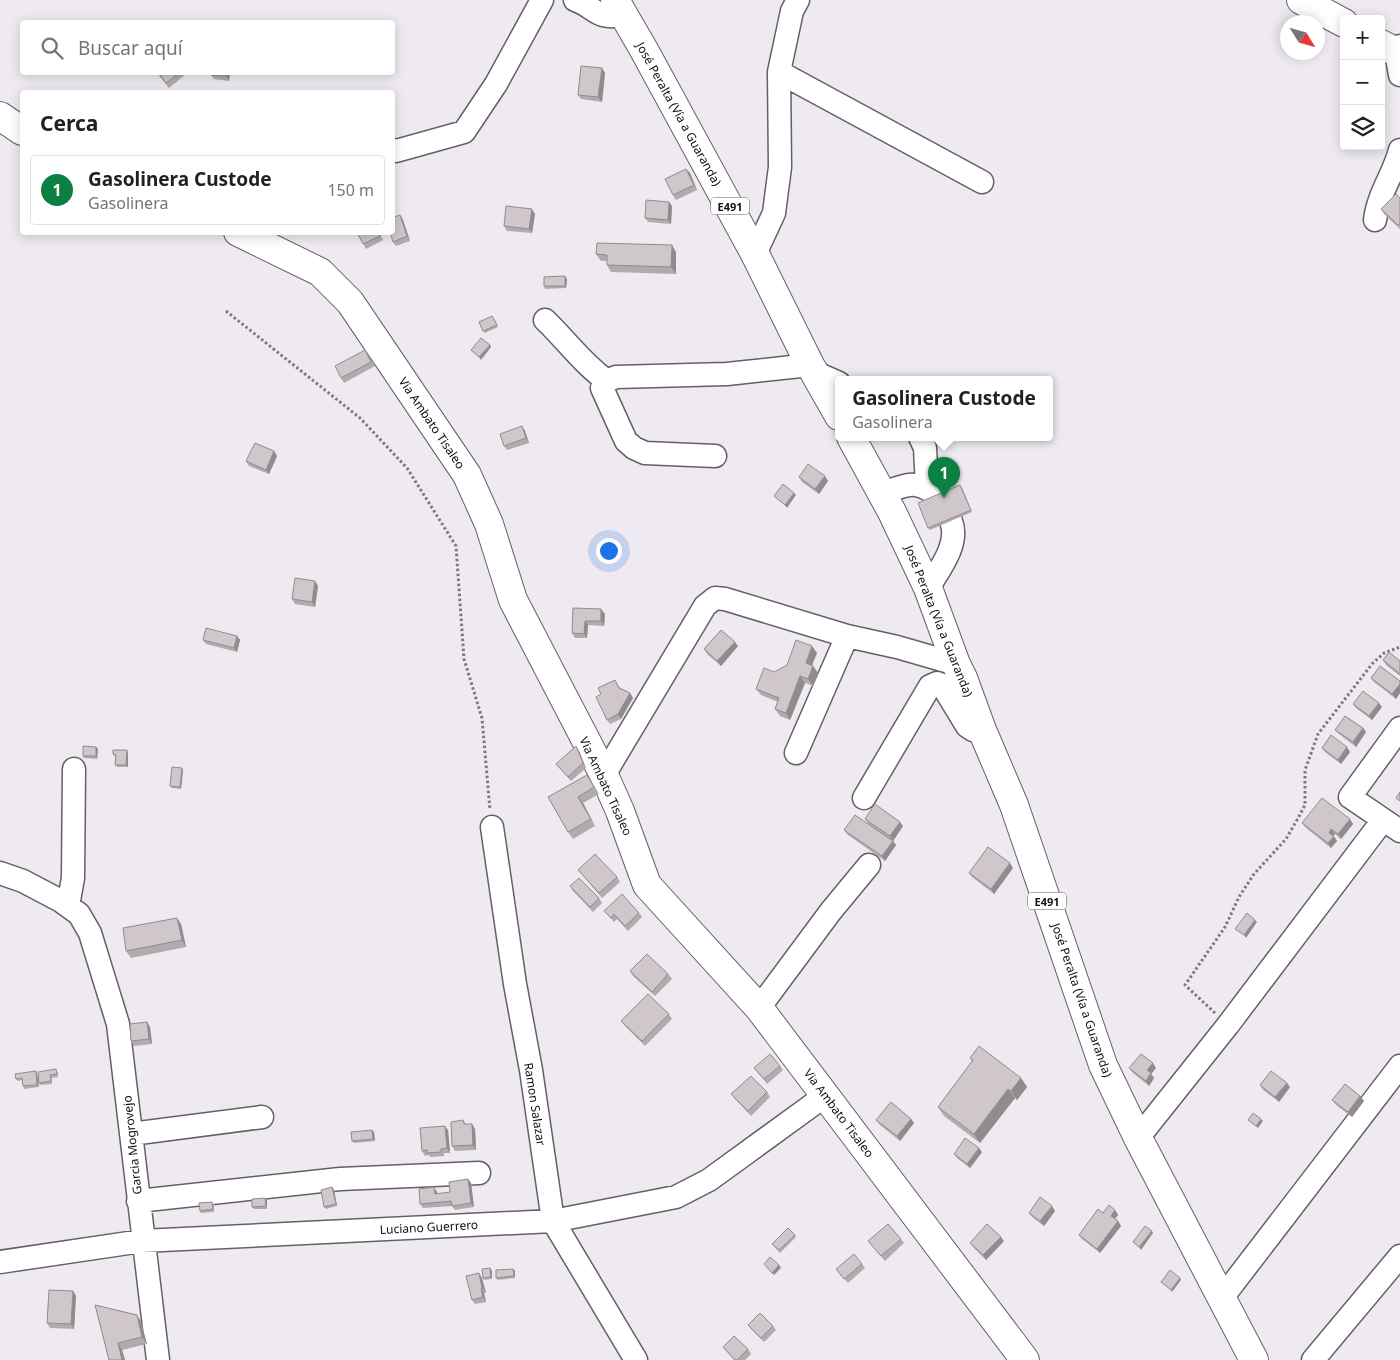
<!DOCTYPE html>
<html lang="es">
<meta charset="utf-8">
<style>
body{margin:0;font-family:"Noto Sans",sans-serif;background:#f2f2f2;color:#202124}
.controls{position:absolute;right:15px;top:15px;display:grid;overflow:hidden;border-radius:5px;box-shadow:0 2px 12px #0003}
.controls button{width:45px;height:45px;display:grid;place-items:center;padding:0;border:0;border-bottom:1px solid #e0e0e0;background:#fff;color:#202124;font:25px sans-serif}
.compass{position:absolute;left:1280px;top:15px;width:45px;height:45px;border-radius:50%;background:#fff;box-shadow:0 2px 12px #0003;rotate:127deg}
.you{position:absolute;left:608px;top:550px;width:18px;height:18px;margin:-12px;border:4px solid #fff;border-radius:50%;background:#1a73e8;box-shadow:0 0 0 8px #1a73e833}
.badge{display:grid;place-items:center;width:32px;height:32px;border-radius:50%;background:#0b8043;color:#fff;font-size:16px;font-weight:700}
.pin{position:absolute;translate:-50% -41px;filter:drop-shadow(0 1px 2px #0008)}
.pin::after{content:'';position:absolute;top:26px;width:18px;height:15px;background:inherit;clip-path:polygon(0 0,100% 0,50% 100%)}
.popup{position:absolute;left:835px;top:376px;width:218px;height:65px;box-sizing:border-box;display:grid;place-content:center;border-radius:5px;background:#fff;filter:drop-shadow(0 1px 4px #0005);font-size:16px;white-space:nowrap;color:#757577}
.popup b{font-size:19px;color:#202124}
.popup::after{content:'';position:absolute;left:50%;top:100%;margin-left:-10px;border:10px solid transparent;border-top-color:#fff}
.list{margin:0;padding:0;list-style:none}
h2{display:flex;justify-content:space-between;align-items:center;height:65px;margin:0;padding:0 20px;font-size:21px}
h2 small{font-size:16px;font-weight:400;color:#757577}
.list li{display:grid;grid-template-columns:32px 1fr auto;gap:15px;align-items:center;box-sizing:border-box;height:70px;margin:0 10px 10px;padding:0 10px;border:1px solid #e0e0e0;border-radius:5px}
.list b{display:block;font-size:19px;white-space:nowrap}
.list p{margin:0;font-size:16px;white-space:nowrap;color:#757577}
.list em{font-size:16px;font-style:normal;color:#757577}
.icon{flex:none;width:28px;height:28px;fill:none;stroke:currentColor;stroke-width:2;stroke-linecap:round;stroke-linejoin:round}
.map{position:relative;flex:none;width:1400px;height:1360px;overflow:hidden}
.search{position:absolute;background:#fff;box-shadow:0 2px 12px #0003;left:20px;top:20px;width:375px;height:55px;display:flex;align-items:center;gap:12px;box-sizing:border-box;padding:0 18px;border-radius:5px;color:#757577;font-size:19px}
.panel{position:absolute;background:#fff;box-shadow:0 2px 12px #0003;left:20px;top:90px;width:375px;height:145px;border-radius:5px}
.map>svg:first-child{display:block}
</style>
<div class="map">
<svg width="1400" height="1360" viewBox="0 0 1400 1360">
<rect width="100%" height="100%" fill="#efeaf1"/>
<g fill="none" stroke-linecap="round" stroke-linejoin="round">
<!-- minor casing -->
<g stroke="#646066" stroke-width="25">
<path id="minor" d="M575,0C597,8 595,20 623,15
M1400,46L1396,52L1400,75
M779,72L982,182
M392,150L396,151L464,132L496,84L542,0
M1375,220C1378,194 1394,174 1400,150
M755,254L774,213L780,167L779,72L792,11L798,0
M545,320C566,340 583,364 607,381
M814,372L839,383
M920,437L925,448L927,487
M715,456L645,453L634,448L626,441L602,388L607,381L616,377L727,374L810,365
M882,493C908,485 916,478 939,497
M928,588C939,570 960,544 951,521
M1400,728L1350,797L1400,831
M796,753L847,636
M604,775L705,606L715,598L725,599L847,636L897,647L956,664
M864,798L930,686L937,683L942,685L967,726L973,730H982
M492,827L515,984L531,1070L553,1221L636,1360
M0,873L23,881L61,901L79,914L90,933L118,1024L158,1360
M68,906L73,878L74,769
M759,1008L831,911L869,865
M131,1134L262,1117
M1138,1138L1228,1025L1383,820
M138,1201L340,1179L479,1173
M0,1262L142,1241L553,1221L676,1197L709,1180L826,1095
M1222,1298L1400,1066
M1313,1360L1400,1256"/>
</g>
<!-- major casing -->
<g stroke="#646066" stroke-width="30">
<path id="major" d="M0,116L22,131
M238,232L320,272L350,302L467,475L489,524L513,600L604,775L620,811L647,885L759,1008L1025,1360"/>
</g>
<!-- highway casing -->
<g stroke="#646066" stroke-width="30">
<path id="highway" d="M615,0L644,50L755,254L810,365L839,416
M1301,0L1344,23
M1381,44L1400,54
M851,437L892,512L928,588L956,664L963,678L982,730L1014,805L1103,1065L1138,1138L1254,1360"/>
</g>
<!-- path -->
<path stroke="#7c797d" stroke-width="3" stroke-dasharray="2.5 2.5" stroke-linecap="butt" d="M226,311L360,418L407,468L456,546L464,659L482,718L490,810
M1215,1013L1185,985L1225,927L1239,897L1254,874L1286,839L1297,820L1305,805V770L1318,734L1372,664L1384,653L1400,647"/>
<!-- minor -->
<use href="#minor" stroke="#fff" stroke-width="22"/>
<!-- major -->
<use href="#major" stroke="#fff" stroke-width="28"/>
<!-- highway -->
<use href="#highway" stroke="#fff" stroke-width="28"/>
</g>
<!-- wall -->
<path fill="#b2abae" d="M602,68L605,73L602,102L581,99L578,95Z
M185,72L186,74L169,88L157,73Z
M230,72L229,81L214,79L211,75Z
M686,169L690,173L697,190L676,200L673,195Z
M1400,198V229L1384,214L1381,209Z
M669,202L672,206L671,224L648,222L645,218Z
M535,214L532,233L507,231L504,226Z
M400,215L403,220L410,241L396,246L393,242Z
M357,232H379L383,240L366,249Z
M676,252V274L611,272L607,265V261H601L596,254Z
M565,276L567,279L566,288L545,289L544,286Z
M494,318L498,327L485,333L483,331Z
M365,350L375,366L344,383L341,378Z
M522,426L525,431L529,443L507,450L504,446Z
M274,451L277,456L269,474L249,466L246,461Z
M799,477L828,481L819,494L802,482Z
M962,487L972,512L930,530L928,528Z
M318,586L315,607L295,604L292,599Z
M573,608L605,614L604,626L588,625L587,638H575L572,633Z
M237,636L240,640L237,652L206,644L203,640Z
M738,646L721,666L707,654L704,649Z
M817,653L812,665L818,673L813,686L805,683L790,720L780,716L775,709L778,702L761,695L756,689L774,672Z
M1383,660L1400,661V676L1386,665Z
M1371,678L1400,681V693L1396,699L1374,682Z
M615,680L620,688L630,693L633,698L621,719L610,724L607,720L601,694Z
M1353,704L1382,707L1372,720L1356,708Z
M1363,728L1366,732L1356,747L1339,734L1335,730Z
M96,747L98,749L97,759L84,758L83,756Z
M1322,748L1350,752L1341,764L1325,752Z
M579,751L586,768L571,781L556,764Z
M128,753V767H117L115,765V757L113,754Z
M183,770L181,789L172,788L170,786Z
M587,775L599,794L583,803L595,826L573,839L568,832L548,797Z
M865,819L903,826L893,841L896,845L885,861L848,835L844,830L868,823Z
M1302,823L1353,824L1341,839L1335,834L1333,836L1337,841L1331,848L1306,828Z
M1013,868L994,894L972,877L969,873Z
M578,870L617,877L620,882L602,898Z
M570,886L599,898L602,903L593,912L573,891Z
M604,911L639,913L642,917L628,931L617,919L614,922Z
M177,918L181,924L186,947L131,958L126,951Z
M630,971L668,974L672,979L655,996L633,976Z
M669,1014L672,1019L645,1046L625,1026L621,1021Z
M147,1022L150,1027L152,1044L134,1046L131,1041Z
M970,1058L1021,1078L1027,1087L1017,1100L1015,1098L980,1143L944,1116L938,1107L972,1061Z
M780,1066L783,1070L767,1084L754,1068Z
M1129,1068H1156L1151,1074L1154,1078L1149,1086L1133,1073Z
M38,1072H58V1077L52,1078V1084L41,1085L39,1083Z
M37,1074L39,1087L24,1089L23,1086L22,1080L18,1081L16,1079Z
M1260,1085L1290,1087L1279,1102L1263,1090Z
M767,1092L770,1097L751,1116L735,1099L731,1094Z
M1360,1096L1364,1101L1352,1117L1336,1105L1332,1100Z
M911,1119L914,1123L900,1141L880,1125L876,1120Z
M463,1120L466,1124H472L475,1129L476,1150L455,1151L452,1146Z
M372,1130L374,1132L375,1141L354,1143L352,1141Z
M448,1130L450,1153H444V1156L430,1157L429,1155L425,1156L422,1151Z
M982,1152L970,1168L957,1158L954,1154Z
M468,1179L471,1183L474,1207L455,1210L452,1206L423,1208L420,1204L437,1192L438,1194L450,1192Z
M332,1187L334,1190L337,1206L326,1209L324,1207Z
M267,1200V1209H254L252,1207Z
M212,1202L214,1204V1212L201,1213L200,1211Z
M1115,1210L1118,1215L1115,1219L1118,1221L1121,1226L1100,1253L1082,1239L1079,1235L1103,1213Z
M1055,1211L1044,1226L1032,1217L1029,1213Z
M795,1235L796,1237L780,1253L772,1244Z
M901,1239L904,1243L885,1261L868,1241Z
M1004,1241L986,1260L973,1247L970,1243Z
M862,1264L865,1268L848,1283L836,1269Z
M490,1268L492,1271V1279L484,1280L483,1278Z
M513,1269L515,1271V1278L498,1280L496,1278Z
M482,1278L486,1293H484L486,1302L475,1304L472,1300Z
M73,1291L76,1296L74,1329L50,1328L47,1323Z
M95,1305L137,1315L141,1322L147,1344L122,1350L125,1360H109Z
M748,1325L773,1326L776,1330L764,1342L751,1329Z
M723,1347L748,1349L751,1354L745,1360H734Z"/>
<!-- shaded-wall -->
<path fill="#918b8d" d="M602,68L605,73L602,102L598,97Z
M226,72H230L229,81L226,76Z
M686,169L690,173L697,190L694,185Z
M669,202L672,206L671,224L668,220Z
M532,209L535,214L532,233L529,229Z
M400,215L403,220L410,241L407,236Z
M672,245L676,252V274L671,267Z
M565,276L567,279L566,288L565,286Z
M490,345L491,347L481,360L479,357Z
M522,426L525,431L529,443L526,438Z
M274,451L277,456L269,474L266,470Z
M825,476L828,481L819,494L815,489Z
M794,493L796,495L787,508L785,505Z
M315,581L318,586L315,607L312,602Z
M601,609L605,614L604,626L601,621Z
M585,621L588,625L587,638L584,634Z
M237,636L240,640L237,652L234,648Z
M735,642L738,646L721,666L717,661Z
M812,646L817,653L810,670L806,663Z
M813,666L818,673L813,686L808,679Z
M800,676L805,683L790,720L786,713Z
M1400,684V693L1396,699L1392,694Z
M630,693L633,698L621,719L618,714Z
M1379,703L1382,707L1372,720L1369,716Z
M1363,728L1366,732L1356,747L1353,742Z
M576,746L579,751L586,768L583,763Z
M96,747L98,749L97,759L96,756Z
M1347,747L1350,752L1341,764L1338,760Z
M127,750L128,753V767L126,765Z
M182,768L183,770L181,789L180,787Z
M587,775L591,781L599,794L594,787Z
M578,797L583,803L595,826L591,819Z
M1350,819L1353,824L1341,839L1338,834Z
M900,822L903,826L893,841L896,845L885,861L882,856L893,841L890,836Z
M1331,829L1335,834L1332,837L1329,833Z
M1334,836L1337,841L1331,848L1328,843Z
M1010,863L1013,868L994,894L991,889Z
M177,918L181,924L186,947L182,940Z
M1255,920L1257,922L1246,938L1244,935Z
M147,1022L150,1027L152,1044L149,1039Z
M1153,1063L1156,1068L1151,1074L1154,1078L1149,1086L1146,1081L1147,1070Z
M36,1071L37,1074L39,1087L37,1085Z
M1021,1078L1027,1087L1017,1100L1011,1091Z
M1287,1083L1290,1087L1279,1102L1275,1097Z
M1008,1089L1015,1098L980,1143L974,1134Z
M1360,1096L1364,1101L1352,1117L1348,1112Z
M911,1119L914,1123L900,1141L897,1136Z
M1261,1119L1263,1121L1258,1128L1256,1126Z
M472,1124L475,1129L476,1150L473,1145Z
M445,1126L448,1130L450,1153L447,1148Z
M372,1130L374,1132L375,1141L373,1139Z
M979,1148L982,1152L970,1168L967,1164Z
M468,1179L471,1183L474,1207L471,1203Z
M332,1187L334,1190L337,1206L336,1204Z
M434,1187L437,1192L438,1198L435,1194Z
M265,1198L267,1200V1209L266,1206Z
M1052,1206L1055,1211L1044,1226L1040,1221Z
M1115,1210L1118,1215L1114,1220L1111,1216Z
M1118,1221L1121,1226L1100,1253L1097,1249Z
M1152,1231L1153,1233L1141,1250L1139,1247Z
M1001,1237L1004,1241L986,1260L983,1255Z
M779,1265L781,1268L774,1275L772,1273Z
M490,1268L492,1271V1279L491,1277Z
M513,1269L515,1271V1278L514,1276Z
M479,1273L482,1278L486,1293L482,1288Z
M1180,1278L1181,1280L1172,1292L1171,1290Z
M481,1289L484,1293L486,1302L483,1297Z
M73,1291L76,1296L74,1329L71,1324Z
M137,1315L141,1322L147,1344L142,1337Z
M118,1343L122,1350L125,1360H122Z"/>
<!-- building -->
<path fill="#cfc7ca" stroke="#918b8d" d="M581,66L602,68L598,97L578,95Z
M158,72H180L166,83Z
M211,72H226V76L211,75Z
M686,169L694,185L673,195L665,179Z
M1396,194L1400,198V223L1398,225L1381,209Z
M646,200L669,202L668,220L645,218Z
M506,206L532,209L529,229L504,226Z
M400,215L407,236L393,242L390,232H392V218Z
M357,232H378L380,236L363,244Z
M597,243L672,245L671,267L607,265V255L596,254Z
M565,276V286H544V277Z
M492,316L497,325L483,331L479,322Z
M481,338L490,345L479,357L471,350Z
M365,350L371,362L341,378L335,366Z
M522,426L526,438L504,446L500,434Z
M255,443L274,451L266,470L246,461Z
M808,464L825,476L815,489L799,477Z
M783,484L794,493L785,505L774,496Z
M960,485L971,510L928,528L918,503Z
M295,578L315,581L312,602L292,599Z
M573,608L601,609V621H585L584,634L572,633Z
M206,628L237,636L234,648L203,640Z
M721,630L735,642L717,661L704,649Z
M796,640L812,646L806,663L813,666L808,679L800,676L786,713L775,709L779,698L756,689L764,668L774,672L787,665Z
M1389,652L1400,661V674L1383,660Z
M1380,666L1400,681V684L1392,694L1371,678Z
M615,680L619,688L630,693L618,714L607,720L596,697L601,694L598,688Z
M1363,691L1379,703L1369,716L1353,704Z
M1345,716L1363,728L1353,742L1335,730Z
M1331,735L1347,747L1338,760L1322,748Z
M83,746L96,747V756H83Z
M576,746L583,763L568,777L556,764Z
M113,750H127L126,765H115L116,755L113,754Z
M172,767L182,768L180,787L170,786Z
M587,775L594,787L578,797L591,819L568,832L548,797Z
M1400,792V801L1396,798Z
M1322,798L1350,819L1338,834L1331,829L1329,833L1334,836L1328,843L1302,823Z
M875,804L900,822L890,836L865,819Z
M855,815L893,841L882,856L844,830Z
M988,847L1010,863L991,889L969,873Z
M595,854L617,877L599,893L578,870Z
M579,878L599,898L590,907L570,886Z
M622,894L639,913L625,926L614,914L611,918L604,911Z
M1247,913L1255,920L1244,935L1235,929Z
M177,918L182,940L126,951L123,928Z
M647,954L668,974L652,992L630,971Z
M648,994L669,1014L642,1041L621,1021Z
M147,1022L149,1039L131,1041L130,1024Z
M979,1046L1021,1078L1011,1091L1008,1089L974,1134L938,1107L973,1060L970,1058Z
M770,1054L780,1066L764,1079L754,1068Z
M1141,1054L1153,1063L1147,1070L1151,1073L1146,1081L1129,1068Z
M56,1069L57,1074L50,1075L51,1081L39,1083L38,1072Z
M36,1071L37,1085L23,1086L22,1078L16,1079L15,1074Z
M1271,1071L1287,1083L1275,1097L1260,1085Z
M751,1076L767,1092L748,1111L731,1094Z
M1345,1084L1360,1096L1348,1112L1332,1100Z
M891,1102L911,1119L897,1136L876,1120Z
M1253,1113L1261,1119L1256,1126L1248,1120Z
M463,1120L464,1124H472L473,1145L452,1146L451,1122Z
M445,1126L447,1148L441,1149V1152L427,1153V1150L422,1151L420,1128Z
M372,1130L373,1139L352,1141L351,1132Z
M965,1138L979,1148L967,1164L954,1154Z
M468,1179L471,1203L452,1206L451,1201L420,1204L419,1189L434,1187L435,1194L450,1192L449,1182Z
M332,1187L336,1204L324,1207L321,1190Z
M1040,1197L1052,1206L1040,1221L1029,1213Z
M265,1198L266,1206L252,1207V1199Z
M212,1202L213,1209L200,1211L199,1203Z
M1109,1205L1115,1210L1111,1216L1118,1221L1097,1249L1079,1235L1098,1209L1103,1213Z
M888,1224L901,1239L881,1256L868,1241Z
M987,1224L1001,1237L983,1255L970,1243Z
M1145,1226L1152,1231L1139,1247L1133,1242Z
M788,1228L795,1235L779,1250L772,1244Z
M854,1254L862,1264L844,1279L836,1269Z
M770,1257L779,1265L772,1273L764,1264Z
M490,1268L491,1277L483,1278L482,1269Z
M513,1269L514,1276L496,1278V1270Z
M1170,1270L1180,1278L1171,1290L1161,1282Z
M479,1273L482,1288L481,1289L483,1297L472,1300L466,1276Z
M49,1290L73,1291L71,1324L47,1323Z
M95,1305L137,1315L142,1337L118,1343L122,1360H109Z
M760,1313L773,1326L761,1338L748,1325Z
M734,1336L748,1349L737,1360H735L723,1347Z"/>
<g text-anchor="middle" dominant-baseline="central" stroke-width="5" stroke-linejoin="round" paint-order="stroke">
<!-- shield labels -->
<g fill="#fff" stroke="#585758" stroke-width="1">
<rect x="711" y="197.5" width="38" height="17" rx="4"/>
<rect x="1028" y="892.5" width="38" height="17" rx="4"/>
</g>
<g font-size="11" font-weight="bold" fill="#100f11">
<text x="730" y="206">E491</text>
<text x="1047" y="901">E491</text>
</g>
<!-- street labels -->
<g font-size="12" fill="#100f11" stroke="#fff">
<text transform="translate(679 114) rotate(61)">José Peralta (Vía a Guaranda)</text>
<text transform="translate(432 423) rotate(56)">Via Ambato Tisaleo</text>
<text transform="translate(939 621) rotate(68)">José Peralta (Vía a Guaranda)</text>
<text transform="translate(606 786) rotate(65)">Via Ambato Tisaleo</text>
<text transform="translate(1082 1000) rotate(71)">José Peralta (Vía a Guaranda)</text>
<text transform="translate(535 1104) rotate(81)">Ramon Salazar</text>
<text transform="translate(839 1113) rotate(53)">Via Ambato Tisaleo</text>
<text transform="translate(132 1145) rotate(-96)">Garcia Mogrovejo</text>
<text transform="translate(429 1227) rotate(-3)">Luciano Guerrero</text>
</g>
</g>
</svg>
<div class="controls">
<button>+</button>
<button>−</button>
<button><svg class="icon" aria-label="layers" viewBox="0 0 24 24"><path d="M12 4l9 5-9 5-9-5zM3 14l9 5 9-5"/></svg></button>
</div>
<svg class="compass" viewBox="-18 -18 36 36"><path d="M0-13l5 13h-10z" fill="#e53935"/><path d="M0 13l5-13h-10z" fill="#757577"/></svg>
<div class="you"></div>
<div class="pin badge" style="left:944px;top:498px">1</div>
<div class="popup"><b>Gasolinera Custode</b>Gasolinera</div>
<div class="search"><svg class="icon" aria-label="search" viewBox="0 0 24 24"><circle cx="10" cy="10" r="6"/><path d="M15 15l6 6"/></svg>Buscar aquí</div>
<section class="panel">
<h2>Cerca<small></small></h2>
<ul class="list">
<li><span class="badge">1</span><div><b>Gasolinera Custode</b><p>Gasolinera</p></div><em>150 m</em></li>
</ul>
</section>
</div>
